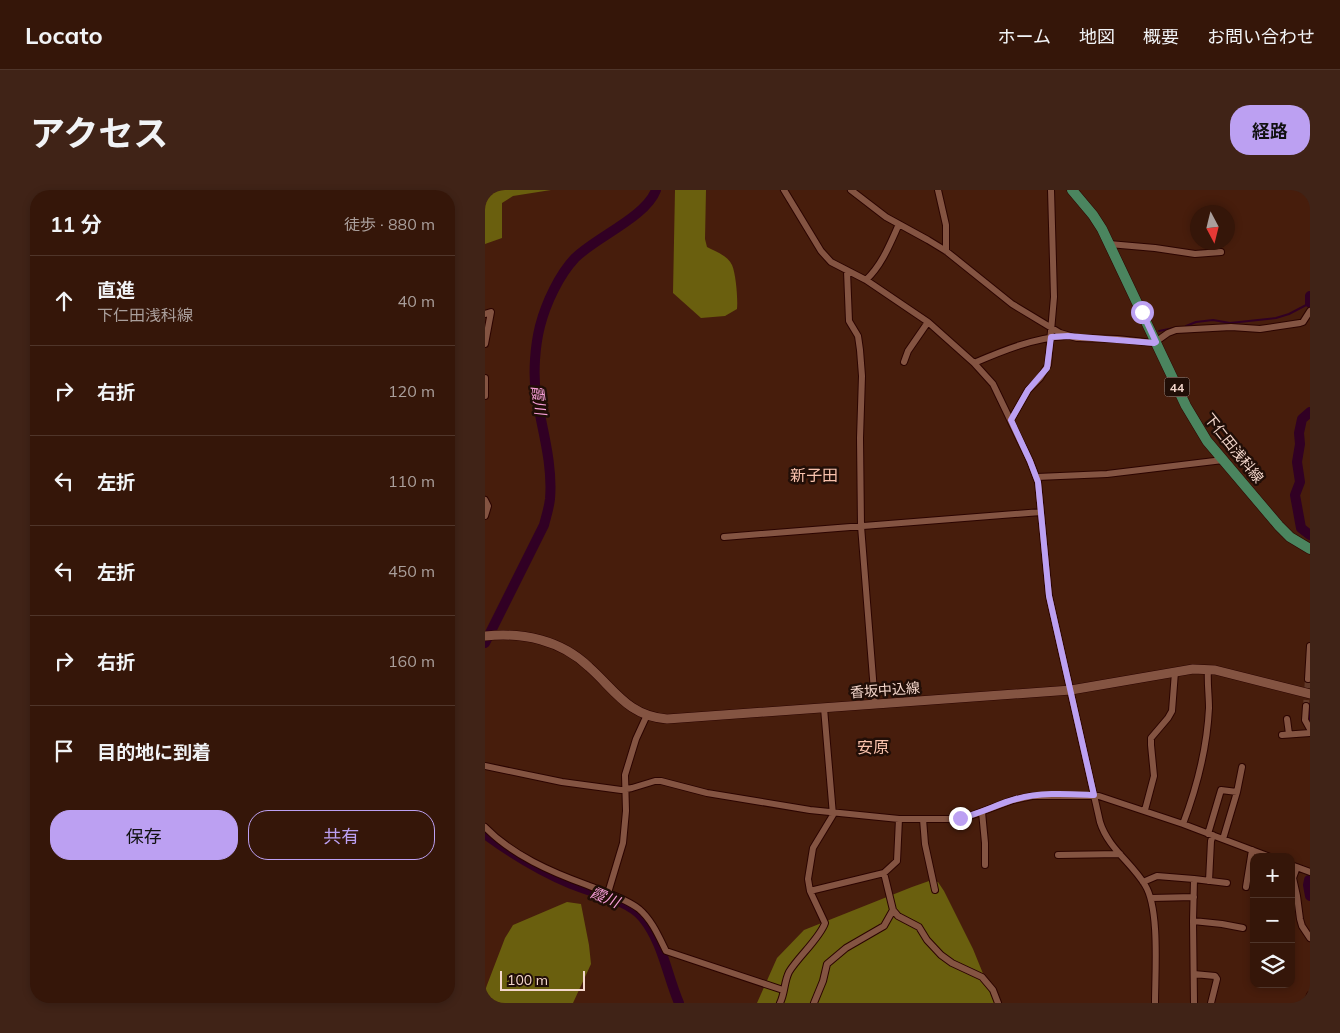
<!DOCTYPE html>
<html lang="ja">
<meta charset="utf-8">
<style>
body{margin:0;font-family:Mulish,"Noto Sans JP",sans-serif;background:#402317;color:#f1f3f6}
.controls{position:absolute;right:15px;bottom:15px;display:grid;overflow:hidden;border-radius:10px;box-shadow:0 2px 8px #0003}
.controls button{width:45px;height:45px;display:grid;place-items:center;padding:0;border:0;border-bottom:1px solid #4f352a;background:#351609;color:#f1f3f6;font:25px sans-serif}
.compass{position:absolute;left:705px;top:15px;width:45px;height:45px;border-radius:50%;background:#351609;box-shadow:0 2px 8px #0003;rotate:173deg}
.scale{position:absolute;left:15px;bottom:12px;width:85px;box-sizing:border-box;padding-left:5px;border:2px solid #f4d7cc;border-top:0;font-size:14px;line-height:18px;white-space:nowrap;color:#f4d7cc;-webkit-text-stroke:4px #210e07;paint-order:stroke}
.stop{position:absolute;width:15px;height:15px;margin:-11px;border:4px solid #bca0f2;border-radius:50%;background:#fff}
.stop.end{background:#bca0f2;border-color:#fff;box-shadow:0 1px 5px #0008}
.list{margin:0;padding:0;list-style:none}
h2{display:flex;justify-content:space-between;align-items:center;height:65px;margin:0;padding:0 20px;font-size:21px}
h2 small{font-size:16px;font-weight:400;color:#aa9f9c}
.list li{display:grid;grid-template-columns:32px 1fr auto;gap:15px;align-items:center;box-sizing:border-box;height:90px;padding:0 20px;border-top:1px solid #4f352a}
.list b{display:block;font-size:19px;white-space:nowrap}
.list p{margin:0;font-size:16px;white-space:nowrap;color:#aa9f9c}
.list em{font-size:16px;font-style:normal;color:#aa9f9c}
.actions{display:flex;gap:10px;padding:15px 20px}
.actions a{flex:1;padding:11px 0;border:1px solid #bca0f2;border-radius:20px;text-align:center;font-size:18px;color:#bca0f2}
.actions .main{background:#bca0f2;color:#111}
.icon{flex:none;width:28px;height:28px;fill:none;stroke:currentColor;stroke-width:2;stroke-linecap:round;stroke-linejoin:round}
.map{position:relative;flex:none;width:825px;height:813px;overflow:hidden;border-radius:20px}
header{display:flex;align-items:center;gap:30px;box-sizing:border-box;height:70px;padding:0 25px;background:#351609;border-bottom:1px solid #4f352a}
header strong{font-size:24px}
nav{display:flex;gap:28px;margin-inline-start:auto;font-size:18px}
.intro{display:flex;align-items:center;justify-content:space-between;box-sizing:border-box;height:120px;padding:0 30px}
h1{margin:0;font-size:35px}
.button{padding:12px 22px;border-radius:20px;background:#bca0f2;color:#111;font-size:18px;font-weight:700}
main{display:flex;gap:30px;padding:0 30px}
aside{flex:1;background:#351609;border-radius:20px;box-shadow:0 2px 8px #0003}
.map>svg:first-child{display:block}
</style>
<header>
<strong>Locato</strong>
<nav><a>ホーム</a><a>地図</a><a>概要</a><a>お問い合わせ</a></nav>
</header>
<div class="intro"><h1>アクセス</h1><a class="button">経路</a></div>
<main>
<aside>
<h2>11 分<small>徒歩 · 880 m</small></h2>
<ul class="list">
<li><svg class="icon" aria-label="ahead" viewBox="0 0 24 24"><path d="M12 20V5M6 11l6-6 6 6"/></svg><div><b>直進</b><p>下仁田浅科線</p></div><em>40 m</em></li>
<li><svg class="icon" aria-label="right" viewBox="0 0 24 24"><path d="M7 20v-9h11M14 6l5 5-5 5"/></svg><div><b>右折</b></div><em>120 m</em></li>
<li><svg class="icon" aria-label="left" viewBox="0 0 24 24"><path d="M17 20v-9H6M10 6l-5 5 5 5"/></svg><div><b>左折</b></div><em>110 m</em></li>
<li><svg class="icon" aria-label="left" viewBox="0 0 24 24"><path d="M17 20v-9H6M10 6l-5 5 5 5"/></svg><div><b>左折</b></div><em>450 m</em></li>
<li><svg class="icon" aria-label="right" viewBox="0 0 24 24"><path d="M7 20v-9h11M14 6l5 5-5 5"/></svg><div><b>右折</b></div><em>160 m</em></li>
<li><svg class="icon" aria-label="arrive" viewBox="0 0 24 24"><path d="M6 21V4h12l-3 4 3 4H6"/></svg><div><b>目的地に到着</b></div></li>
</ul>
<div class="actions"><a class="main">保存</a><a>共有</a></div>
</aside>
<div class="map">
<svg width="825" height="813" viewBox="0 0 825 813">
<rect width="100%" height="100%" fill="#471d0c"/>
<!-- forest -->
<path fill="#6a5f0e" d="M0,0H66L28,6L17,13V48L0,54Z
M190,0H221L220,49L222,57C230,61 243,66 247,75C251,84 253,110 252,119L240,126L216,128L188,103Z
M444,691L453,692L459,701L488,759L510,813H272L292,768L319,740L427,697Z
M82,712L96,714L104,755L106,774L88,813H0V801L2,795L20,748L28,735Z"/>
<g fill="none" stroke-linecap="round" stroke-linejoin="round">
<!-- stream -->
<path stroke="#310024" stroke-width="2" d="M701,136L711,132L728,130L745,133L791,128L804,124L825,113
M674,141L689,138"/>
<!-- river -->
<path stroke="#310024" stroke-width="10" d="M825,106V113
M825,222L817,229L814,243L815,254L812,272L815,292L810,305L816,338L825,345
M0,453L59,335C61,327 64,318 65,309C68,274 57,239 51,204C48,183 50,156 55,136C61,113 74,85 90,68C111,47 161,27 171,0
M825,518V532
M0,644C27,664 55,681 86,694C108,703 144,710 158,728C178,753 182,785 194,813
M824,690L823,695L825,706"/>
<!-- minor-tunnel -->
<path stroke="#613929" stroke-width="6" stroke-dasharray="6 3" stroke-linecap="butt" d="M821,516L823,489"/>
<!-- minor casing -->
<g stroke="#2b0400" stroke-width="8">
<path id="minor" d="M299,0L336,61L346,72L381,90L443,132L489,173L508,194L545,271L553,292L564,406L615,632C623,658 647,673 660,695C675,719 670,783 670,813
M366,0L401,27L443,50L461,61L527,114L575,143L592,148L632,149L669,153L683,143L691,140L746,137L775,139L815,133L818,132L825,121
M453,0L461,35V61
M624,54L670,58L710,64L736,62
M362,81L364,131L373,146L375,160L377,186L375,248L376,336L390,514
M381,90C397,75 405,54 414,34
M0,124L6,122L0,154
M419,172L423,161L443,132
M489,173C519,160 549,148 581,146
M0,188V206
M526,230L543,200L555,188L563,175L569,107L566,0
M552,287L622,284L738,270
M0,310L3,316L0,326
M239,347L556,322
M823,489L825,456
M821,516L820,530L825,539
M802,529L804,544
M797,545L825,543
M0,576L77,592L136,600L147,598L170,591H176L222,603L325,620L414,629H464L485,626L528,610L547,606H614L698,634L785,667
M660,620L669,586L666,555V548L683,528L687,521L690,482
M497,622L500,653V675
M438,629L440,654L450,700
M698,634C712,597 722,558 724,518C724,505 722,492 723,479
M0,637C27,665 66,682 102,695C119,702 140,708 154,719C167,730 174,747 181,761L298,800
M723,644L736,600L752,602L757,577
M738,649L752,602
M573,665L635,664
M806,675L825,682
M812,677L808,688L812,706L815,729L817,736L825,748
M399,683L408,720L413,726L434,737L442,750L456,765L467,773L497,787L508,800L513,813
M724,691L726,651L728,645
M658,692L672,686L709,689
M761,697L767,660
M325,701L399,683L412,671L414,629
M123,703L138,653L141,621L140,585L151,549L162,525
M666,708L709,707
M708,731L737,734L758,738
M709,784L730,786L732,789L726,813
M295,813C300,803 299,792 304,782C313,767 335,748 340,733L325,701L323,689L328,658L348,625L339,518
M329,813L338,791L342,774L361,758L399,736L408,720
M709,813L708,731L709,689L742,693
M822,813L825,805"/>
</g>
<!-- secondary casing -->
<g stroke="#2b0400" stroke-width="10">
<path id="secondary" d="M0,446C38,442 76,450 104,477C130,500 143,526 182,529L586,500L708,479L730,480L825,504"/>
</g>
<!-- primary casing -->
<g stroke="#2b0400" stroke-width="11">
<path id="primary" d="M587,0L608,25L617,39L701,216L722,251L794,336L805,347L825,359"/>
</g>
<!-- minor -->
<use href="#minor" stroke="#845442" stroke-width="6"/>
<!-- secondary -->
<use href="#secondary" stroke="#845442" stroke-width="9"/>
<!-- primary -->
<use href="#primary" stroke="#4b855f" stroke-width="10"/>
</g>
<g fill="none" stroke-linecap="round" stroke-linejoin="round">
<!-- route -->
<path stroke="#bca0f2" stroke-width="6" d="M475,628C495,624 512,614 531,609C556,602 584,604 609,605L564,406L553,292L545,271L526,230L543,200L562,178L566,147L583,146L669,153L671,152L657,122"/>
</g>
<g text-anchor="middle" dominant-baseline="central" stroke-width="5" stroke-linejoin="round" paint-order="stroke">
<!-- shield labels -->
<rect fill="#210e07" stroke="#b59b91" stroke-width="1" x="679.5" y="187.5" width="25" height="19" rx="4"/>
<g font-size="12" font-weight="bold" fill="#f4d7cc">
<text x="692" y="197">44</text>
</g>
<!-- street labels -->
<g font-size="14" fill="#f4d7cc" stroke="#210e07">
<text transform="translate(749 258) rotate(51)">下仁田浅科線</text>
<text transform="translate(400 500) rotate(-4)">香坂中込線</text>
</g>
<!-- water labels -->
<g font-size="15" font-style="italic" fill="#f59dd6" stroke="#210e07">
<text transform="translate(54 210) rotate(82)">霞川</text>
<text transform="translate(120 707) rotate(23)">霞川</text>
</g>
<!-- quarter labels -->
<g font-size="16" fill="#f9c2ad" stroke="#210e07">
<text x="329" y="285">新子田</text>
<text x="388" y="557">安原</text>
</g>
</g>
</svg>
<div class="controls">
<button>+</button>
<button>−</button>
<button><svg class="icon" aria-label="layers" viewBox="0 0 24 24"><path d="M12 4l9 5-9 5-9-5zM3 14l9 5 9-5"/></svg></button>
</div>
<svg class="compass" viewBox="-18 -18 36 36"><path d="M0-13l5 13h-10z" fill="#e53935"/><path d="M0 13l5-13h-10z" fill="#aa9f9c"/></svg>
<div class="scale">100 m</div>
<div class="stop" style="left:657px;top:122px"></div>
<div class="stop end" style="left:475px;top:628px"></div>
</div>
</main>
